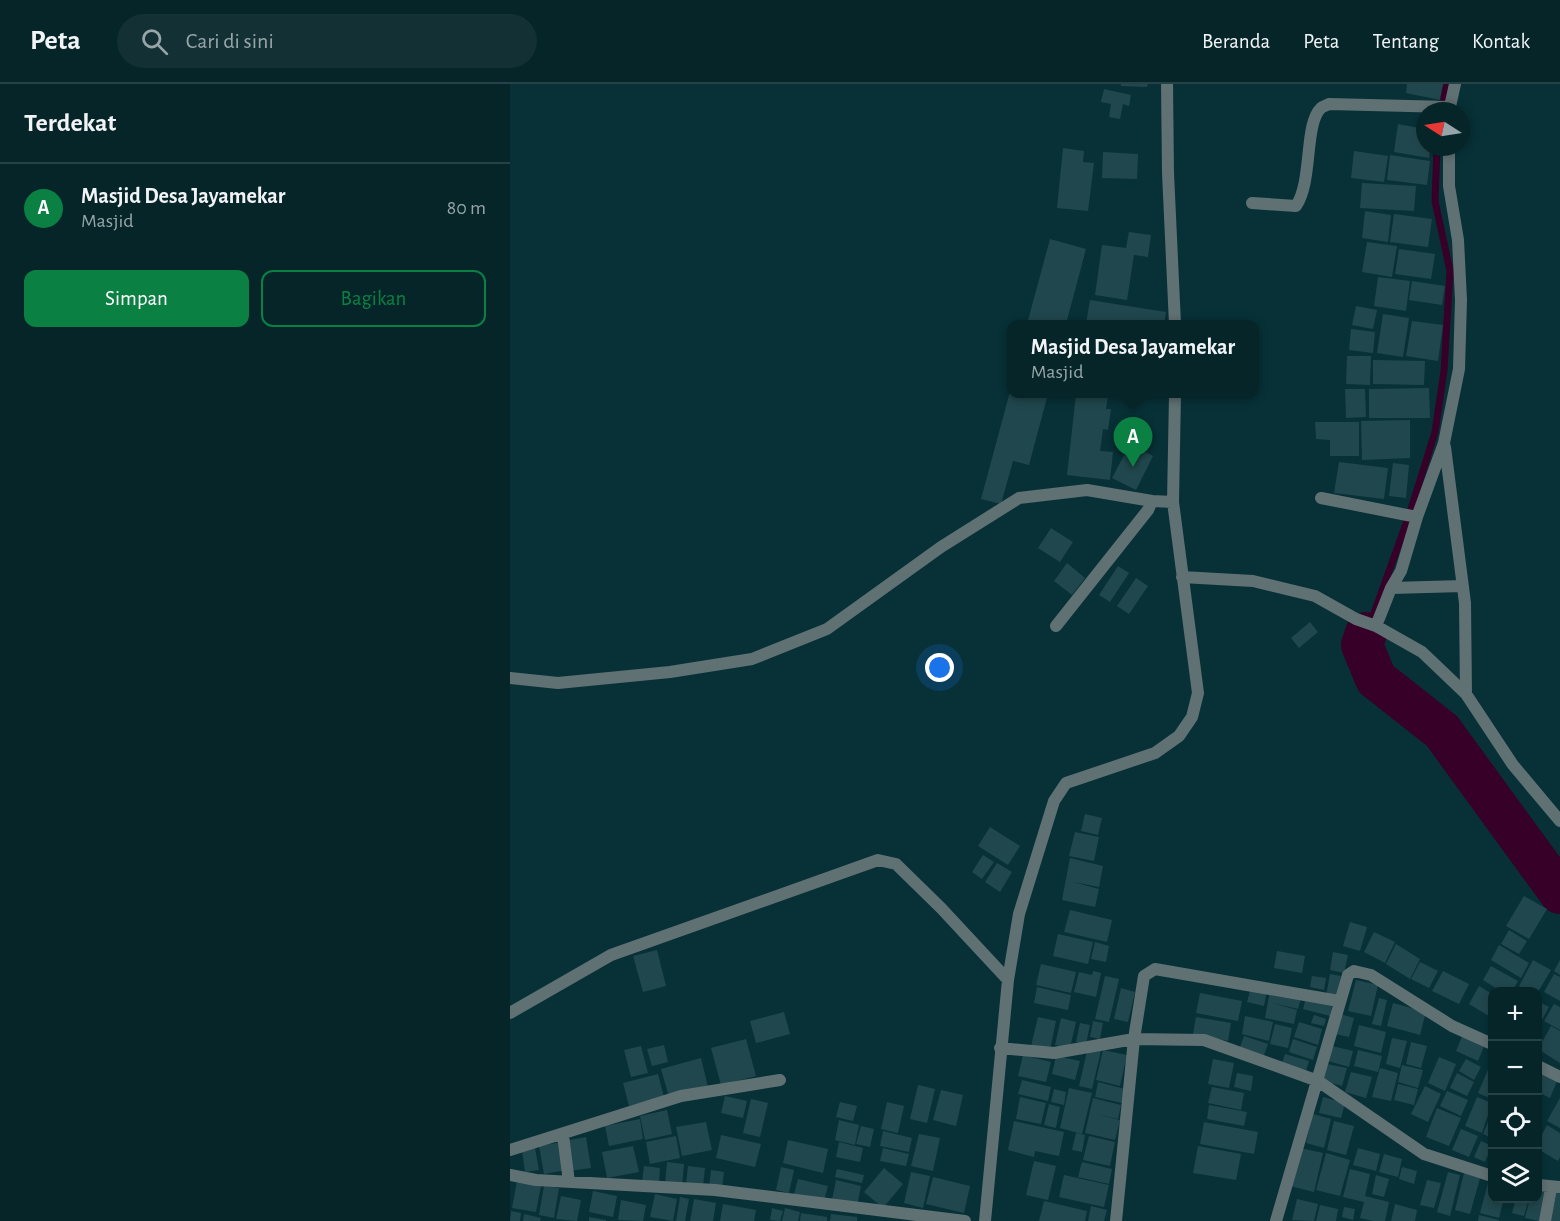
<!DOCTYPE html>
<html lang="id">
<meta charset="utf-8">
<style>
body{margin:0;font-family:"Alegreya Sans",sans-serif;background:#133135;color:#f1f3f6}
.controls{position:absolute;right:18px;bottom:18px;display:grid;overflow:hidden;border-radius:12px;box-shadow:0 3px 9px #0003}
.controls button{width:54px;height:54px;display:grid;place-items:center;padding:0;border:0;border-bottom:2px solid #264246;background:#052529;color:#f1f3f6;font:30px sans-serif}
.compass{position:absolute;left:906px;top:18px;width:54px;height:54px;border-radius:50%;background:#052529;box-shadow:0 3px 9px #0003;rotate:282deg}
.you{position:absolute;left:430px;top:584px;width:21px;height:21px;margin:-15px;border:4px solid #fff;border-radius:50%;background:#1a73e8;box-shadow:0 0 0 9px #1a73e833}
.badge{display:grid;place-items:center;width:39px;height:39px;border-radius:50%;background:#0b8043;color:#fff;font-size:20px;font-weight:700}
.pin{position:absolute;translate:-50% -50px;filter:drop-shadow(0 2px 3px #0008)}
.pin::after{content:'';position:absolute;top:32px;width:21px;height:18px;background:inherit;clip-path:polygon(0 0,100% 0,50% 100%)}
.popup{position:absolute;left:497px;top:236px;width:252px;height:78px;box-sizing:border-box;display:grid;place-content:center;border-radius:12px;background:#052529;filter:drop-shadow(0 2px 4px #0005);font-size:20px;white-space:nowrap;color:#97a5a8}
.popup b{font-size:22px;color:#f1f3f6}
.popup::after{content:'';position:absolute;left:50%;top:100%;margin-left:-12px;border:12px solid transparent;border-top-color:#052529}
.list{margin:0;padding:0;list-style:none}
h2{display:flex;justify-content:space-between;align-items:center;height:78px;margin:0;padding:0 24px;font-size:26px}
h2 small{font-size:20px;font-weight:400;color:#97a5a8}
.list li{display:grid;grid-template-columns:39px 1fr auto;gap:18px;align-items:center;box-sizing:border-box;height:90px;padding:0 24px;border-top:2px solid #264246}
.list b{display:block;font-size:22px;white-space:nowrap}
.list p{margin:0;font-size:20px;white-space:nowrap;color:#97a5a8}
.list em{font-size:20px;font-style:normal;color:#97a5a8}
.actions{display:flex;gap:12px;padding:18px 24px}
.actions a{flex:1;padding:14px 0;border:2px solid #0b8043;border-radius:12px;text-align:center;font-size:21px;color:#0b8043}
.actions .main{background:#0b8043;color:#fff}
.icon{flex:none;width:33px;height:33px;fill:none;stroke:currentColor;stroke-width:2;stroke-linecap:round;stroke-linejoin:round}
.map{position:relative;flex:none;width:1050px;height:1137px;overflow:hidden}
header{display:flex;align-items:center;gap:36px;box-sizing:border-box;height:84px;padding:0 30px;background:#052529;border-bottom:2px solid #264246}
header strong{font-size:28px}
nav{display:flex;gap:33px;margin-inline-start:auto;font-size:21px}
.search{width:420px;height:54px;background:#133135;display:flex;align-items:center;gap:15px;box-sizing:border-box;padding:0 21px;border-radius:33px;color:#97a5a8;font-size:22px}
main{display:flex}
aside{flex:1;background:#052529}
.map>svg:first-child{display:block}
</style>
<header>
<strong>Peta</strong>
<div class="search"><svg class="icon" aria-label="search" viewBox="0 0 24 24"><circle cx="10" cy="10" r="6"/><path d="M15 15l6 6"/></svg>Cari di sini</div>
<nav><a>Beranda</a><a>Peta</a><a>Tentang</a><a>Kontak</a></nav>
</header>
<main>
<aside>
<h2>Terdekat<small></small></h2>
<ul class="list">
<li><span class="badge">A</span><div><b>Masjid Desa Jayamekar</b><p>Masjid</p></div><em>80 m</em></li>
</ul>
<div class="actions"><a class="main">Simpan</a><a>Bagikan</a></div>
</aside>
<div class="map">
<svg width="1050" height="1137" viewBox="0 0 1050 1137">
<rect width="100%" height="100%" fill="#073137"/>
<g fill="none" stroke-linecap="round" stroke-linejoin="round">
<!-- stream -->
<path stroke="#370028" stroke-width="7" d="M932,17L937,0
M901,425L925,348L934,287L940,187L925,117L927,63
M863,532L897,437"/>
<!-- river -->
<path stroke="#370028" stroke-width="42" d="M856,549L852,561L866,595L932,647L1050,809"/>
</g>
<!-- building -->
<path fill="#20474d" d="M611,0H638L637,3L611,2Z
M897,0H933L930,16L896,9Z
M594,5L621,11L619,22L613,20L610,35L599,33L601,20L591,18Z
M888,40L915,45V63H920L919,74L884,68Z
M553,64L574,67L573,78L584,79L578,127L547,124Z
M844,67L878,72L874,98L841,94Z
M593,68L628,70L627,95L592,94Z
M880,71L920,77L917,101L877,96Z
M852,99L906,102L904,127L850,124Z
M855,127L881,131L878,158L852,154Z
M884,130L922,135L918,163L880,158Z
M619,148L641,151L638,173L624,171L617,216L585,211L592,161L616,164Z
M540,155L576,165L556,240H517Z
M857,158L887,162L882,193L852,188Z
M889,165L925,170L921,195L885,190Z
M868,193L900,197L896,227L864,222Z
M902,197L935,202L932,221L899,216Z
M580,216L656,228L654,240L629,238V240H576Z
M846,222L867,226L863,245L842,241Z
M873,230L899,234L893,273L867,269Z
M902,237L933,241L928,277L896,272Z
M841,245L865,248L863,269L839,266Z
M837,272H861L860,301L836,300Z
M863,276L915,277L914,301L863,300Z
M501,304L502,310H538L519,381L503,377L491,420L471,415Z
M919,304L920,334H859V305Z
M835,305H855L856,333L836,334Z
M566,310L598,312L596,325H601L598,346L593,345L590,367L603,368L600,396L557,391Z
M900,336V374L852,376L851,337Z
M805,338H849V372H820V356L806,355Z
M620,360L643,372L626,406L602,394Z
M829,378L878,384L874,415L824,409Z
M883,379L899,381L896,414L879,412Z
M541,444L563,458L550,478L528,464Z
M557,479L575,494L562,511L544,497Z
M608,482L619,489L600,518L589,511Z
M626,494L638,502L619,530L607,522Z
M800,538L808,548L789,564L781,554Z
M575,730L592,734L588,751L571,747Z
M480,743L510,762L498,781L468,762Z
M565,748L589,753L584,777L559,772Z
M473,771L484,778L472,795L462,788Z
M560,774L593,782L589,803L563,798L589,805L585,823L552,816Z
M487,779L502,788L490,808L475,798Z
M1014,812L1037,825L1019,855L996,842Z
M560,826L602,836L597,858L554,848Z
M840,838L857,843L850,867L833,862Z
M999,846L1017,857L1009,870L991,860Z
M864,848L885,858L875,879L854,868Z
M548,850L583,858L578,880L543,872Z
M585,858L599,862L596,878L581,875Z
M886,860L910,875L900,895L876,880Z
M989,861L1019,879L1011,894L981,876Z
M147,866L156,902L133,908L123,872Z
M767,867L795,872L792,889L764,884Z
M823,868L838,871L834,889L820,886Z
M1023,876L1041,886L1028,908H1018L1009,902Z
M1050,876V891L1044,887Z
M910,878L928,887L919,904L901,895Z
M531,880L566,888L561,909L526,901Z
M981,882L1008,897L1002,908H992L973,896Z
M583,887L591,889L586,913L564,908L569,888L582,891Z
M933,887L959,900L949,920L922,907Z
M820,890L831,892L827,914L816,912Z
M1044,890L1050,893V917L1034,908Z
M595,892L609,895L599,938L585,935Z
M802,892L816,894L814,906L800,903Z
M846,896L868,901L861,932L838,927Z
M969,902L982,910V934L959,920Z
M527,903L561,911L558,926L524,919Z
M741,903L757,907L754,922L737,918Z
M611,904L625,908L618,938L604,935Z
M760,907L791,914L788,925L763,919L787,926L784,940L755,934Z
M690,909L732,917L728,937L686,929Z
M796,914L822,920L820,932L793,925Z
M869,914L877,916L871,942L862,940Z
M1028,917L1039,923L1028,943Z
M883,919L916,928L910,951L877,942Z
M1044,920L1050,923V946L1034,937Z
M274,928L280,950L246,959L240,937Z
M830,930L844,934L839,953L825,950Z
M804,931L816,935L814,942L801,939Z
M735,932L763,938L759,957L732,950Z
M528,933L546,937L540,966L521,962Z
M686,933L721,939L718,957L683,950Z
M551,934L566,938L560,964L545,961Z
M583,937L593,939L590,955L580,953Z
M789,938L812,945L808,961L784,953Z
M570,939L580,941L576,960L566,958Z
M765,940L782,944L778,964L760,960Z
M849,941L876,948L871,969L844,962Z
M1041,942L1050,947V979L1028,965Z
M953,950L975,960L968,977L946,967Z
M734,952L758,960L753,974L729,966Z
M882,954L897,957L890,984L876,980Z
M236,955L246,992L211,1001L201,964Z
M783,955L807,963L803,976L779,968Z
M901,958L917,962L911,984L896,980Z
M154,961L158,978L142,982L137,965Z
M131,962L138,989L121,993L114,966Z
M822,962L843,967L839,983L818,977Z
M578,963L591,967L582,1005L569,1002Z
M593,966L617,971L610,1002L586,996Z
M848,966L872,972L868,988L844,982Z
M775,970L799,977L795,990L771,982Z
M513,971L541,978L536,998L508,992Z
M546,972L570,977L565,996L542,990Z
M929,973L946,980L935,1007L918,999Z
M191,974L198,1003L159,1013L151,985Z
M703,975L724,979L719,1004L698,1000Z
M956,975L971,983L964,996L949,987Z
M817,980L837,984L832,1002L813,997Z
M892,981L913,986L908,1004L888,998Z
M980,981L982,982V1015L968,1009Z
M870,984L888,989L881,1017L862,1013Z
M1028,987L1048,995L1040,1014L1028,1008Z
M841,988L862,993L856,1014L835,1008Z
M727,989L743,992L741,1007L724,1003Z
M947,989L964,998L957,1012L940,1004Z
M148,990L154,1013L119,1022L113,999Z
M512,996L541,1003L538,1017L508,1010Z
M588,998L615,1005L612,1019L585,1013Z
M888,1000L908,1005L904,1021L884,1016Z
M408,1001L425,1005L417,1039L400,1035Z
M915,1002L931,1010L918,1038L901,1030Z
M702,1003L734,1009L731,1026L698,1019Z
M559,1004L582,1009L572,1050L550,1044Z
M544,1005L556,1008L554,1021L541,1018Z
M431,1006L453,1011L446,1042L423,1036Z
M937,1007L958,1016L951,1032L930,1022Z
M215,1012L237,1017L233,1034L211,1029Z
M510,1013L536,1019L531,1040L506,1035Z
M813,1013L835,1019L831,1034L809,1029Z
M967,1013L982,1019L972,1049L955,1042Z
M583,1014L611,1021L608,1035L584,1030L610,1036L605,1056L575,1049Z
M1050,1014V1044L1037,1037Z
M241,1015L258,1019L250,1053L233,1049Z
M330,1018L347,1022L343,1037L326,1033Z
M377,1018L394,1022L388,1049L371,1045Z
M539,1020L550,1023L546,1044L534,1041Z
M699,1021L737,1028L734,1042L697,1035Z
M927,1024L951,1034L939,1062L916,1053Z
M157,1026L162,1050L135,1056L130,1032Z
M982,1028V1054L973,1050Z
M803,1030L821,1035L814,1064L796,1059Z
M130,1035L133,1055L99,1062L95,1042Z
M329,1036L349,1041L345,1061L325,1056Z
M504,1037L554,1048L549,1072L525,1067L524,1073L498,1066Z
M824,1037L844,1042L836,1071L817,1066Z
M196,1038L202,1066L172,1072L166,1043Z
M694,1038L748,1048L744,1070L690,1060Z
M1037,1041L1050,1049V1073L1048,1077L1028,1065V1058Z
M351,1042L364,1045L360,1063L346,1060Z
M951,1045L968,1052L959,1073L942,1066Z
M373,1047L402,1054L399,1068L370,1062Z
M566,1049L575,1051L572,1068L562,1066Z
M409,1050L430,1054L423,1087L401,1082Z
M211,1051L251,1060L245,1083L206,1074Z
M166,1052L170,1074L140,1080L136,1058Z
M579,1052L605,1058L600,1082L573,1076Z
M76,1053L81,1084L59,1087L54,1057Z
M278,1056L318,1065L313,1089L273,1079Z
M971,1057L982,1062L975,1078L964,1073Z
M52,1058L56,1086L34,1090L29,1062Z
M329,1058L353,1064L350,1078L326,1073Z
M123,1062L129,1088L97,1094L92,1068Z
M688,1062L731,1070L726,1096L683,1089Z
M25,1064L29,1086L15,1088L12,1066Z
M373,1064L399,1070L396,1082L370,1077Z
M790,1064L813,1069L804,1108L780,1102Z
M848,1064L870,1070L866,1087L843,1081Z
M816,1069L840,1076L830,1112L806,1106Z
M874,1070L892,1075L888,1093L869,1088Z
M524,1077L546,1082L538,1116L516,1111Z
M157,1078L174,1080L172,1102L155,1100Z
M572,1078L602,1085L599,1100L568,1093Z
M134,1082L150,1084L149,1100L132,1098Z
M178,1082L195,1084L193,1102L176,1100Z
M271,1083L284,1086L279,1109L266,1106Z
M892,1083L907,1087L904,1100L889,1095Z
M374,1084L393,1100L373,1124L354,1108Z
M327,1085L354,1091L352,1099L325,1093Z
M840,1085L860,1090L855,1112L879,1118L875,1137H863L850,1134L854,1118L833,1113Z
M201,1086L214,1088L212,1105L199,1103Z
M401,1088L420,1092L413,1124L394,1119Z
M938,1088L950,1091L940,1132L927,1128Z
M954,1089L970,1094L960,1130L945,1126Z
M554,1091L599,1101L594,1123L549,1113Z
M866,1091L879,1095L874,1113L862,1110Z
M423,1093L460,1102L454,1129L416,1120Z
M288,1095L318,1102L314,1117L284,1110Z
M979,1095L982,1096V1114H994L989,1134L970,1129Z
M326,1096L351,1102L347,1122L322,1116Z
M917,1096L931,1099L924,1124L910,1121Z
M7,1097L31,1102L26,1128L2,1124Z
M34,1102L49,1104L44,1134L29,1131Z
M1028,1105L1037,1107L1029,1137L1015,1134L1020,1114H1028Z
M1045,1105L1050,1106V1137H1037Z
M83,1107L107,1112L103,1133L79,1128Z
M145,1110L167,1115L163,1137L140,1133Z
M51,1112L71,1116L67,1137L46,1135Z
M170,1113L179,1115L175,1137H166Z
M1006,1114H1019L1014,1132L1002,1129Z
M184,1115L206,1119L203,1137H180Z
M787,1115L808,1120L804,1137L782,1136Z
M111,1116L136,1121L133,1137L108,1136Z
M534,1117L577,1127L575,1137H529Z
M213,1120L246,1126L244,1137H210Z
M885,1120L907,1126L905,1137H881Z
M810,1121L828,1125L826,1137H806Z
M581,1122L597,1126L594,1137H578Z
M834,1123L845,1125L843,1136L832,1133Z
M262,1124L273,1127L270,1137L260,1136Z
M275,1124L290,1128L288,1137H272Z
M1,1127L11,1129L10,1137H0Z
M291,1129L317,1133V1137H290Z
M14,1130L31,1134L30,1137H13Z
M321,1130L347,1133V1137H320Z
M969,1131L989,1136V1137H968Z
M79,1133L96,1136V1137H79Z"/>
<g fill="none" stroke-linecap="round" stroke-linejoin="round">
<!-- street -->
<path stroke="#607173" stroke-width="12" d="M657,0L658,89L665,240
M939,27L945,0
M742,119L786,122C803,97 794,40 811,24C813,22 816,22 819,20L939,23
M935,363L955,519L956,610
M811,414L907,433
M672,493L743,497L805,512L846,535L866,542L912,568L956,610L1003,681L1050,737
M881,504L953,502
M546,542L638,426L642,417
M866,542L881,504L891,487L907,433L934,359L949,285L951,216L948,156L939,102V63
M0,594L48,599L160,588L242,575L317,545L431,463L509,414L577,406L642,417L663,418
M0,929L101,871L368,776L386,780L431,824L498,896
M490,964L544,969L624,955L694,956L808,997L914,1070L982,1092
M1028,982L1050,993
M53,1051L59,1098
M0,1066L171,1012L270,996
M0,1091L26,1096L205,1106L455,1137
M1028,1101L1050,1103
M475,1137L498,896L509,830L544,717L556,699L645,669L669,652L682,633L688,609L663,418L665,310
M606,1137L624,955L634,892L645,885L829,917
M766,1137L838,891L844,887L861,891L942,942L982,960
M1035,1137L1041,1104"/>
</g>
</svg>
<div class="controls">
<button>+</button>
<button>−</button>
<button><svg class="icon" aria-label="locate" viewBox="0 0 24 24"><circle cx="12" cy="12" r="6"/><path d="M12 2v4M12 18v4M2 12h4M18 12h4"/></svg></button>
<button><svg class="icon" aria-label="layers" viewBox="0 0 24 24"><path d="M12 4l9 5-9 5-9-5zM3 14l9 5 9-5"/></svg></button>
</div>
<svg class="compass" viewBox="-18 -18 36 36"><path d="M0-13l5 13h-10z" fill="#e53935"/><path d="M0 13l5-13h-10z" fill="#97a5a8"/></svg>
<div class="you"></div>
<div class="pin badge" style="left:623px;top:383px">A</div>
<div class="popup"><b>Masjid Desa Jayamekar</b>Masjid</div>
</div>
</main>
